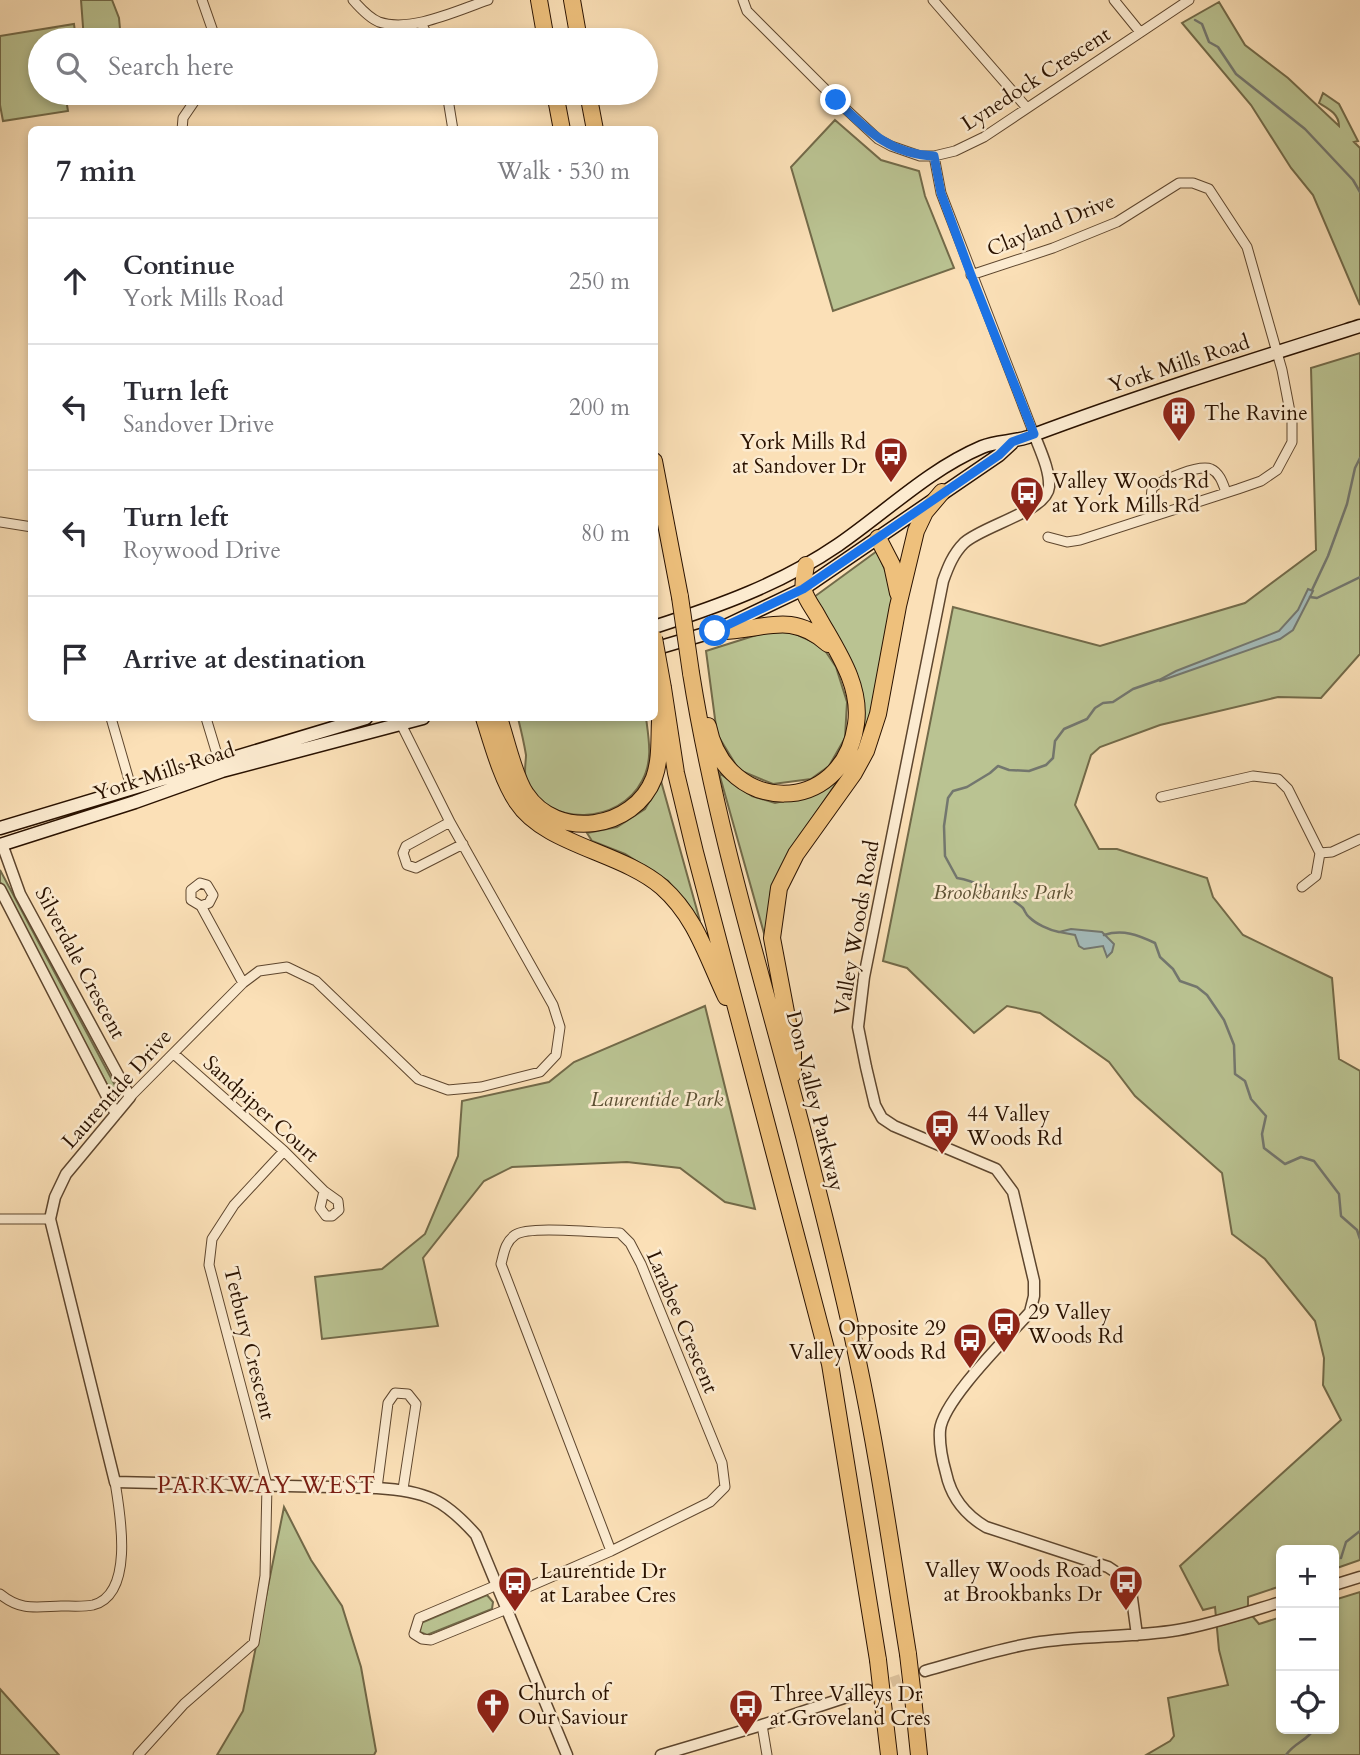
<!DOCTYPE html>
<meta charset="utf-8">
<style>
body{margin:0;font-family:Cardo,serif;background:#f7f7f7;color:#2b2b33}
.controls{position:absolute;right:21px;bottom:21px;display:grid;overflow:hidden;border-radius:10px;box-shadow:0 4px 10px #0003}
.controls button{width:63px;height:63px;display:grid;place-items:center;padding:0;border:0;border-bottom:2px solid #e1e1e2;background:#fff;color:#2b2b33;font:35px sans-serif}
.stop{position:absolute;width:21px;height:21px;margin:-16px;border:5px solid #1a73e8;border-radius:50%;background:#fff}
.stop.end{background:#1a73e8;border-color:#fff;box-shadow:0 2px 7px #0008}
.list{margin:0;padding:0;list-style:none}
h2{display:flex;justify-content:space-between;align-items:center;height:91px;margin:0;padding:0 28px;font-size:30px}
h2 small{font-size:23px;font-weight:400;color:#7c7c81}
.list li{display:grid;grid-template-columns:46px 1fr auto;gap:21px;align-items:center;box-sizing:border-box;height:126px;padding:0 28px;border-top:2px solid #e1e1e2}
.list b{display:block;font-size:26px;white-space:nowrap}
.list p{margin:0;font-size:23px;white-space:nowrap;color:#7c7c81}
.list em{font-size:23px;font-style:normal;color:#7c7c81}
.icon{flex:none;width:38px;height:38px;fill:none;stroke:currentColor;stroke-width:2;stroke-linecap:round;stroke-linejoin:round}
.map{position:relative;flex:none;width:1360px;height:1755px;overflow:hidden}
.search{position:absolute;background:#fff;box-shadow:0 4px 10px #0003;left:28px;top:28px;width:630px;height:77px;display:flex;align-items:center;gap:18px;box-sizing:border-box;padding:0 24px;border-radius:38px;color:#7c7c81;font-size:26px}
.panel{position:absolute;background:#fff;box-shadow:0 4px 10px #0003;left:28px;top:126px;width:630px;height:595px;border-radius:10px}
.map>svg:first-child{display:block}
</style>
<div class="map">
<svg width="1360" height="1755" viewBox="0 0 1360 1755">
<rect width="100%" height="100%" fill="#fbe0b7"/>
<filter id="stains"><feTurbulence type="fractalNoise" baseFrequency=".00286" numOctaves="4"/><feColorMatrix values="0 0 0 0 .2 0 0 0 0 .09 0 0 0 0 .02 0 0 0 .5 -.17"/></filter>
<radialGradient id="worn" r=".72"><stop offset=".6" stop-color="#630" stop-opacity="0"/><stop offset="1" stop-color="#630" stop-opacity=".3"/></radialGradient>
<!-- green -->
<path fill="#bac392" stroke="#726a49" stroke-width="2" d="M81,0H112L119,18L121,40H84Z
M1219,2L1245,45L1288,78L1339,126C1339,114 1329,109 1319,103L1323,93L1339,104L1358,141L1354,142L1360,148V305L1313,195L1291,168L1251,105L1182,23Z
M74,24L76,40H40V93H65L68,111L3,121L0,105V36Z
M835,120L881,160L919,171L925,196L954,268L833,311L791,167Z
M1360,353V654L1321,698L1278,697L1160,725L1100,747L1091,755L1075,805L1099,849H1117L1207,878L1213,897L1243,935L1332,978L1339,1059L1360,1071V1560L1334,1569V1550H1281V1586L1248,1597V1611L1259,1624L1281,1617V1729H1334V1600L1360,1592V1755H1146L1170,1741L1174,1736L1168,1698L1228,1685L1219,1650L1215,1607L1203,1610L1180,1566L1341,1420L1323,1385L1324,1358L1315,1321L1265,1259L1232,1234L1222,1173L1135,1096L1109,1062L1040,1013L1007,1006L974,1033L907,968L883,961L953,607L1100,646L1245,603L1316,550L1311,368Z
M877,551L889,579L893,603L873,707L855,758H851L861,711L814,597Z
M766,632H791L822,646L836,667L847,702L845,738L829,766L811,779L773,784L739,770L717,734L706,651Z
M518,718H646C649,740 653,761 642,781C620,824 548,828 527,782C523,775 526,763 526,755C524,743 521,730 518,718Z
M719,773L752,796L775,803L811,795L843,773L788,854L771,889L767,944Z
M661,781L700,921L668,881L625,854L592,841L587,833L617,827L645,809Z
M0,870L118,1091L115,1095L112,1094L0,882Z
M705,1006L755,1209L725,1202L680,1168L627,1162L512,1167L484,1181L423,1258L438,1326L322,1339L315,1277L382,1269L425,1234L458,1156L462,1101L549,1082L574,1062Z
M284,1507L311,1560L342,1606L361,1667L376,1751L374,1755H217L243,1711Z
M487,1595L493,1602L492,1609L427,1635L420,1632L421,1623Z
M0,1689L59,1755H0Z"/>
<!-- water -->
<path fill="#a3bab9" stroke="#73776f" stroke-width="2" d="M1308,589L1313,591L1293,630L1280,639L1160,681L1159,680L1176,671L1279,631L1298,610Z
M1071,929L1102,932L1114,944L1112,952L1107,957L1103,946L1084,949L1079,946L1075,935L1059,932Z"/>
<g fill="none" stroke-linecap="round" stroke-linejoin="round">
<!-- stream -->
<path stroke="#73776f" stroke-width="2.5" d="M1195,20L1202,24L1209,42L1218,47L1236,74L1305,129L1353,180L1360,192
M1312,590L1328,556L1347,504L1355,468L1360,458
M1310,597L1317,598L1360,577
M1059,932C1049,930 1036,924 1029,917C1026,915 1025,911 1023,908C1012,897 972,880 957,878L945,856L944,826L948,798L953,791L967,787L990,773L998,766L1009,770L1029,771L1046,765L1053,758L1055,741L1064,729L1087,719L1095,708L1103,703L1113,702L1133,689L1159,680
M1104,935C1123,929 1138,935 1155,943L1160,957L1173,969L1180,981L1197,987L1207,995L1224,1020L1234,1045L1235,1074L1245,1081L1251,1099L1266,1116L1262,1134L1264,1148L1285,1164L1301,1157L1314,1161L1339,1194L1341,1216L1357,1230L1360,1239
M1341,1558L1346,1542L1360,1531
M1286,1755C1295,1742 1307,1741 1314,1729"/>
<!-- tertiary-tunnel -->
<path stroke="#dcc19c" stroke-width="10" stroke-dasharray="10 5" stroke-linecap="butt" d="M877,1687L915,1674"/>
<!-- minor casing -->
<g stroke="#5e462e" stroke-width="11">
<path id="minor" d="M202,0L216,40
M353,0C360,8 369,18 379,22C411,33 458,10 488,0
M743,0L747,11L836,100L878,139L891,146L920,156H934L955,151L984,137L1189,0
M933,0L1027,108
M1114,0L1140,32
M421,23L430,40
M447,93L453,130
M182,130L183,118L200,93
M934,156L941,193L1034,434
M971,275L1053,248L1117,222L1179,183H1193L1209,189L1247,247L1282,370L1292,422V442L1277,470L1261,481L1238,489L1080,540L1067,542L1048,537
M1156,515L1151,500L1152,488C1162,480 1199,464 1211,469C1220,473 1223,484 1226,492
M0,522L32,527
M111,718L131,787
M206,718L219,761
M1161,797L1253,776L1278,779L1288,789L1320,853L1316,876L1302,887
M450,822L406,846L403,853L407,865L416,868L463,844
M1320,853L1332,852L1360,839
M201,906L209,903L213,895L207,885L200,883L191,890V900L201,906L243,983
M174,1054L284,1151L324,1191L338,1201L339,1210L332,1216H326L320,1208L324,1191
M130,1097L243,983L259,971L287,967L316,981L418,1079L448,1090L481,1087L540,1072L556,1055L560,1027L553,1005L450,822L401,724
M0,1219H50
M377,1488L388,1403L395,1393L408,1394L416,1404L403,1489
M497,1585L419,1618L414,1634L422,1639L431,1640L507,1609
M0,1594C21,1611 35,1607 61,1606C71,1606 84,1607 93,1605C135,1594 120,1513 115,1482
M503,1598L611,1551L710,1502L725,1487L722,1463L641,1264L630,1243L620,1233C599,1233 529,1225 515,1235C505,1242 504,1253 501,1264L611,1551
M762,1725L767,1755
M138,1755L184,1704L254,1643L265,1576L267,1485L209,1265L212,1239L234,1205L284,1151"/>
</g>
<!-- tertiary casing -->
<g stroke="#5e462e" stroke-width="13">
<path id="tertiary" d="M1034,434C1040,450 1050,470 1049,487C1047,511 982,526 964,543C953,554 948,567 943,581L864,977L858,1027L866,1067L875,1105L882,1118L894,1126L996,1169L1013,1192L1034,1281V1296L1030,1312C1008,1337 943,1400 940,1430C939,1444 942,1459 946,1473C951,1497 964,1514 986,1527L1108,1567L1123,1577L1131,1591L1137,1635
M2,844L20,894L130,1097L66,1174L55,1197L50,1219L115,1482L377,1488C426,1491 444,1499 476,1535L567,1755
M0,889L116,1114
M1334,1585L1360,1577
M925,1671C961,1661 997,1649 1034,1643C1081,1635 1130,1638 1178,1630C1213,1624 1247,1612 1281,1602
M661,1755L762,1725L868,1690"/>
</g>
<!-- secondary casing -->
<g stroke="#2a1200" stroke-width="15">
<path id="secondary" d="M654,627C719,606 781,584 838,545C886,512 928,470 982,447C996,441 1013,442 1028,437C1137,396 1249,361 1360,326
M654,649L715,631L803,589L999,455L1012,443
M0,828L366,718
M0,845L135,802L222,771L423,718"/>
</g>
<!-- motorway casing -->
<g stroke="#2a1200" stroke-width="18">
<path id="motorway" d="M539,0L546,40
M572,0L579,40
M555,93L562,130
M588,93L595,130
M654,461L680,597
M878,538L892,565L898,593
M715,631C759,633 789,608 828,644
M691,673C716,830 764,982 804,1136C822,1209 842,1283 857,1357C878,1455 892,1555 908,1654
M663,688L676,773L695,852L830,1364L878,1660
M484,718C492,743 502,780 517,802C545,845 622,852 662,887C696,917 707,957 726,997
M499,718C506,738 514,777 526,794C557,841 634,830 654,778C662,756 658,731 661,709
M708,726C726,816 843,817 856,724C862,684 835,648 817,615C813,608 806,599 804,591C802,584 805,573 806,565
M793,1074V1049L772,938L779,888L796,854L854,773L866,751L878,714L898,606L916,531L925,512L942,492
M913,1697L919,1755
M883,1704L889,1755"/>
</g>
<!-- minor -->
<use href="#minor" stroke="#fcebd0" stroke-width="9"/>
<!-- tertiary -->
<use href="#tertiary" stroke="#fcebd0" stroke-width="10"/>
<!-- secondary -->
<use href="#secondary" stroke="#fcebd0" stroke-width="12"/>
<!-- motorway -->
<use href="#motorway" stroke="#eec07c" stroke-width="16"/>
<!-- motorway-bridge casing -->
<g stroke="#2a1200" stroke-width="18" stroke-linecap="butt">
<path id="motorway-bridge" d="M680,597L691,673
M654,638L663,688
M908,1654L913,1697
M878,1660L883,1704"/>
</g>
<!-- motorway-bridge -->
<use href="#motorway-bridge" stroke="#eec07c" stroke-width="16"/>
</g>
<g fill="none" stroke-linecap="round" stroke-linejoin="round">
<!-- route -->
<path stroke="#1a73e8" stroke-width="9" d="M715,631L803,589L999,455L1012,442L1034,434L971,275L941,193L934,156C889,154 867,130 836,100"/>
</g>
<!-- icons -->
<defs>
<g id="building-pin" transform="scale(1.75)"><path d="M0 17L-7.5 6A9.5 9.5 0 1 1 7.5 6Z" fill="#8f2418" stroke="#fcebd0"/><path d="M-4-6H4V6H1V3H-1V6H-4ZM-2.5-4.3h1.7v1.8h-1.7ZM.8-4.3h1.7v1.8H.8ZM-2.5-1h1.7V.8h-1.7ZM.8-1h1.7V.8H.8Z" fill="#fff"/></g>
<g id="bus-pin" transform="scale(1.75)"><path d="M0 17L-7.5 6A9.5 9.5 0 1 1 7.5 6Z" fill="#8f2418" stroke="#fcebd0"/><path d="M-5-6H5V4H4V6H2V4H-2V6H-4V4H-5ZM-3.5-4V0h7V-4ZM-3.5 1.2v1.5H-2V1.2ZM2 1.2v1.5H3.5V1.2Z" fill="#fff"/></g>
<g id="church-pin" transform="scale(1.75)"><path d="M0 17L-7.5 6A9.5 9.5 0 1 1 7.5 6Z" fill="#8f2418" stroke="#fcebd0"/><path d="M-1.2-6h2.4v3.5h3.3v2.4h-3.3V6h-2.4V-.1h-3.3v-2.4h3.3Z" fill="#fff"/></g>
</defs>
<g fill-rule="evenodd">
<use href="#building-pin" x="1179" y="413"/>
<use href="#bus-pin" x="891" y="454"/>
<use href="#bus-pin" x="1027" y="493"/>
<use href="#bus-pin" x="942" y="1126"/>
<use href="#bus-pin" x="1004" y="1324"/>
<use href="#bus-pin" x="970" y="1340"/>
<use href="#bus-pin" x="1126" y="1582"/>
<use href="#bus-pin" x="515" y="1583"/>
<use href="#church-pin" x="493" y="1705"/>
<use href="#bus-pin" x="746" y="1706"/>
</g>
<g text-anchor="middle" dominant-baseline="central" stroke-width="5" stroke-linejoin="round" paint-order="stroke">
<!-- street labels -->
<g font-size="21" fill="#2a1200" stroke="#fcebd0">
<text transform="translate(1036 79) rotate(-33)">Lynedock Crescent</text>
<text transform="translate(1051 225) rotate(-22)">Clayland Drive</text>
<text transform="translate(1179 364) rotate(-18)">York Mills Road</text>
<text transform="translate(164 772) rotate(-18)">York Mills Road</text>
<text transform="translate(857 928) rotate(-80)">Valley Woods Road</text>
<text transform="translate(80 963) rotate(62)">Silverdale Crescent</text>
<text transform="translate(117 1089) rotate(-48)">Laurentide Drive</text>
<text transform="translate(815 1101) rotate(76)">Don Valley Parkway</text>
<text transform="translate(261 1109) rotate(42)">Sandpiper Court</text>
<text transform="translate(682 1322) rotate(67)">Larabee Crescent</text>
<text transform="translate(249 1343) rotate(76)">Tetbury Crescent</text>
</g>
<!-- poi labels -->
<g font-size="21" fill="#2a1200" stroke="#fcebd0" text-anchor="start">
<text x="1204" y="413">The Ravine</text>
<text x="866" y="442" text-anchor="end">York Mills Rd<tspan x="866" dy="24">at Sandover Dr</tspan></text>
<text x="1052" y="481">Valley Woods Rd<tspan x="1052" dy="24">at York Mills Rd</tspan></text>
<text x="967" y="1114">44 Valley<tspan x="967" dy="24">Woods Rd</tspan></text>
<text x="1028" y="1312">29 Valley<tspan x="1028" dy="24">Woods Rd</tspan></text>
<text x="946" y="1328" text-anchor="end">Opposite 29<tspan x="946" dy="24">Valley Woods Rd</tspan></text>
<text x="1102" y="1570" text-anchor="end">Valley Woods Road<tspan x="1102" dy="24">at Brookbanks Dr</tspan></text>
<text x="540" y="1571">Laurentide Dr<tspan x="540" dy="24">at Larabee Cres</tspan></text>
<text x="518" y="1693">Church of<tspan x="518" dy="24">Our Saviour</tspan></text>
<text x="770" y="1694">Three Valleys Dr<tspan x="770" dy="24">at Groveland Cres</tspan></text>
</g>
<!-- park labels -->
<g font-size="21" font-style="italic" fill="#5c5033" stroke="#fcebd0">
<text x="1003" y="892">Brookbanks Park</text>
<text x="657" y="1099">Laurentide Park</text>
</g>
<!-- neighbourhood labels -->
<g font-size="23" letter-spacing="2" fill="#7a1f14" stroke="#fcebd0">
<text x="267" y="1485">PARKWAY WEST</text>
</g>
</g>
<rect width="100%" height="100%" filter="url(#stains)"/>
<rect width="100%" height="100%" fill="url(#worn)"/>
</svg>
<div class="controls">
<button>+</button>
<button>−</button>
<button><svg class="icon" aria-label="locate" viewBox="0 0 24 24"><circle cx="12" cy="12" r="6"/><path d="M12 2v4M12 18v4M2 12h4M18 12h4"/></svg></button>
</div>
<div class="stop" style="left:715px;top:631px"></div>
<div class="stop end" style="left:836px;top:100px"></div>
<div class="search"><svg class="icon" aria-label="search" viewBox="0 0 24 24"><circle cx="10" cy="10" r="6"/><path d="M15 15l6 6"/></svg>Search here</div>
<section class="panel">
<h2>7 min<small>Walk · 530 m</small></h2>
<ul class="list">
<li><svg class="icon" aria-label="ahead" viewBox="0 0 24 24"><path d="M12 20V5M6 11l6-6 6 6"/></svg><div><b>Continue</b><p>York Mills Road</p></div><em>250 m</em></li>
<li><svg class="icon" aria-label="left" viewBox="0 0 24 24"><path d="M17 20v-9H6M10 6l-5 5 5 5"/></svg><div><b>Turn left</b><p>Sandover Drive</p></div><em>200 m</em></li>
<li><svg class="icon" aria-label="left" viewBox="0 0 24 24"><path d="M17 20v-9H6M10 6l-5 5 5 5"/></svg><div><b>Turn left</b><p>Roywood Drive</p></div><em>80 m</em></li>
<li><svg class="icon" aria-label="arrive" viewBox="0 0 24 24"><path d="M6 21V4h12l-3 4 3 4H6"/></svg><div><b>Arrive at destination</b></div></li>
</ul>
</section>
</div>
